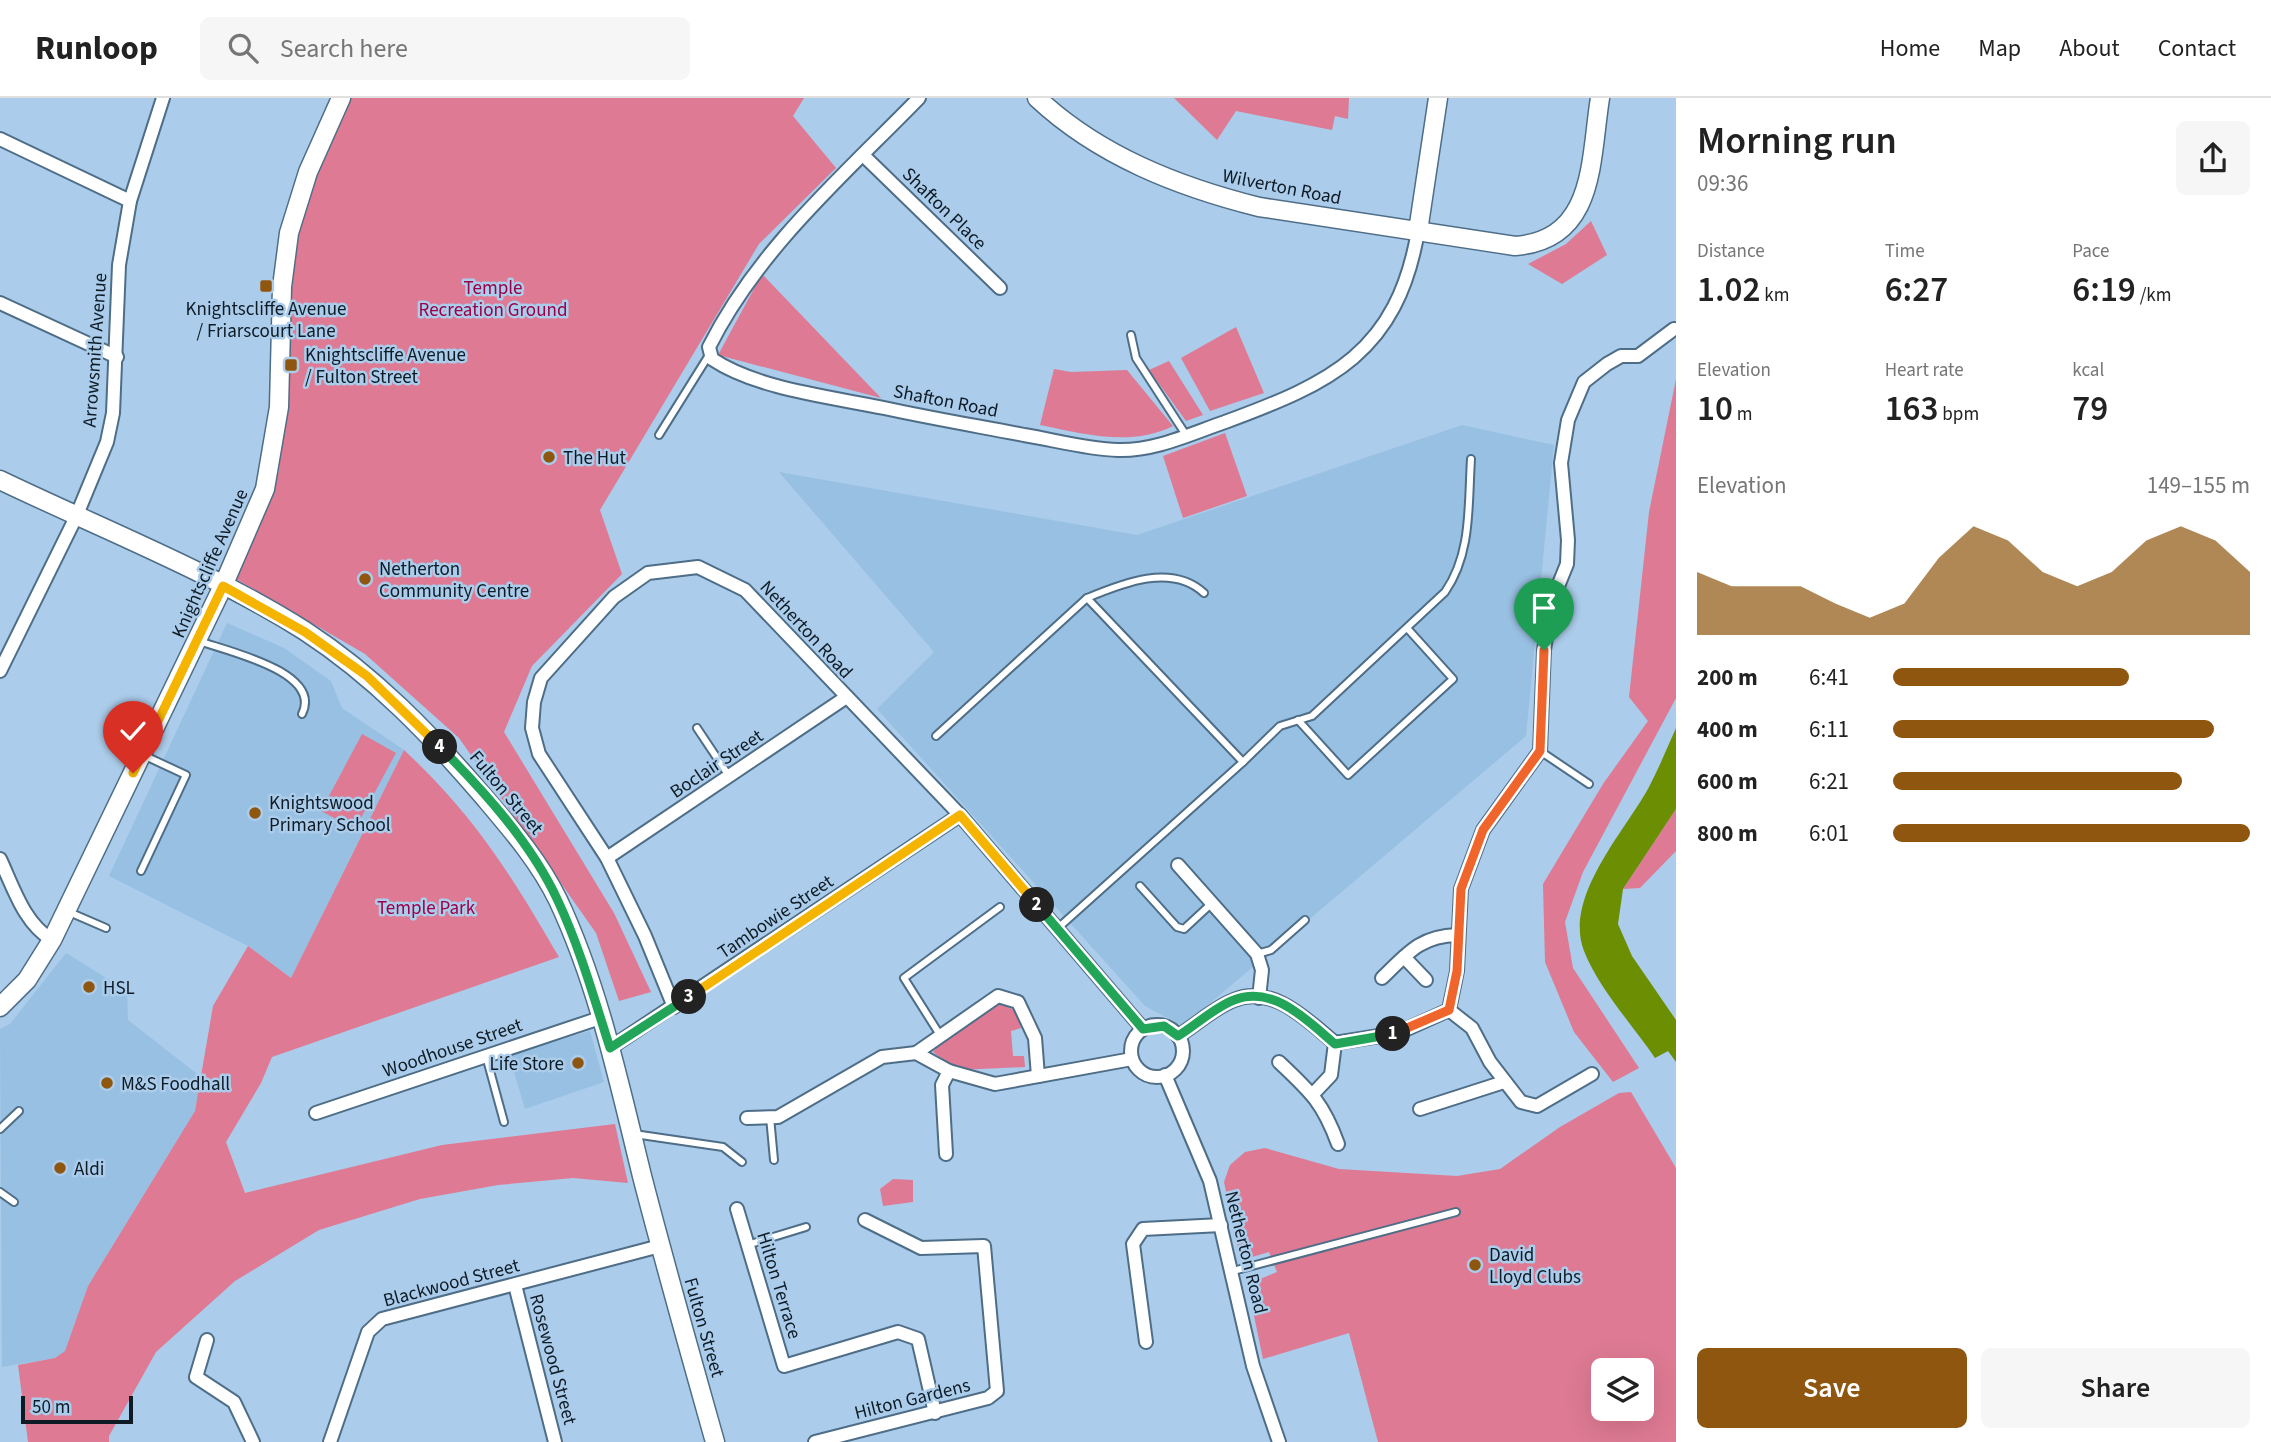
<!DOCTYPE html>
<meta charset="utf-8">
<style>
:root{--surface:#fff;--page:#f6f6f6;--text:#222;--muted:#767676;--line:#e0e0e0;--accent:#8f560f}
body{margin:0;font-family:"Source Sans 3",sans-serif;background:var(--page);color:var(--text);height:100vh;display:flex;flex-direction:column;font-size:26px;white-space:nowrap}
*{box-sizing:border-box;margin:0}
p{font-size:23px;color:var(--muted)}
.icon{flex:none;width:38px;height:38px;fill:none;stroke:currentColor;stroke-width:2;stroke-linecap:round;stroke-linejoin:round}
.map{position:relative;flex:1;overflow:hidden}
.drawer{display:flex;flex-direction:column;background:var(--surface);width:595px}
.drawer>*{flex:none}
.tools{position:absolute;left:1591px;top:1260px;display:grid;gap:14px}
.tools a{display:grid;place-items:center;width:63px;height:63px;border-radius:10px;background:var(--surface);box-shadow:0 7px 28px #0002;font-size:35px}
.scale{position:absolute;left:21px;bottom:18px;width:112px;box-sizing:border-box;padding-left:7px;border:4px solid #0e1b25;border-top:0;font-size:19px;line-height:24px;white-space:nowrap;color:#0e1b25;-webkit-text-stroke:5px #abccea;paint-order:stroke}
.pin{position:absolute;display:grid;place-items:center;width:60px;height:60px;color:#fff;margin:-72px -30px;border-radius:50% 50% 50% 0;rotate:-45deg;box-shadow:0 0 7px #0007}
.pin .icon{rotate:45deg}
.km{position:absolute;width:35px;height:35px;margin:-18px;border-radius:50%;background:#222;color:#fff;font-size:19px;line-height:35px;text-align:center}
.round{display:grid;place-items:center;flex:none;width:74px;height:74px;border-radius:10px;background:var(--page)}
.head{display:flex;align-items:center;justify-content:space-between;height:119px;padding:0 21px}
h1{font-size:38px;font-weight:600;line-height:52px}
.stats{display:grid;grid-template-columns:repeat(3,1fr);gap:10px;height:119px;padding:7px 21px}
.stats div{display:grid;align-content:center}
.stats b{font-size:35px;font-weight:600}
.stats small{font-size:19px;font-weight:400}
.stats p{font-size:19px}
.chart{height:196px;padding:14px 21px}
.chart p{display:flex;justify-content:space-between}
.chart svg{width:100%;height:126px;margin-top:7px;fill:var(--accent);opacity:.7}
.cta{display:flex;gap:14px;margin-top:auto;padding:14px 21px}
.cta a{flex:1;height:80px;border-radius:10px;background:var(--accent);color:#fff;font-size:28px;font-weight:600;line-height:80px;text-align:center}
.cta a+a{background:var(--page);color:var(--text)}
ul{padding:0 21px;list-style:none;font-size:23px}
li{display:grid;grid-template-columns:112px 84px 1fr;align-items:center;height:52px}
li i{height:18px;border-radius:9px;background:var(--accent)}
header{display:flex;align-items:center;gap:42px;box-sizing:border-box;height:98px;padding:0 35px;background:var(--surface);border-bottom:2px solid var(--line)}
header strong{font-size:33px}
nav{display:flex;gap:38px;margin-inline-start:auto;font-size:24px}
.search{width:490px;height:63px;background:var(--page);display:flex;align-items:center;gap:18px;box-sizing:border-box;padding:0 24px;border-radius:10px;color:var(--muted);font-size:26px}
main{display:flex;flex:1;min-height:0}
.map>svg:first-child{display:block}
.built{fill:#98c0e2}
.green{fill:#de7a93;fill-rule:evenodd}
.water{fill:#6c8e03}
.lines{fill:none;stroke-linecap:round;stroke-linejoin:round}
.lane-casing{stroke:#4e6d87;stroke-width:10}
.street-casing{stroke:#4e6d87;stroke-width:16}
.secondary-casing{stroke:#4e6d87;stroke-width:21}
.lane{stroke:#fff;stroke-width:6}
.street{stroke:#fff;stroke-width:12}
.secondary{stroke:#fff;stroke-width:18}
.split-1-casing{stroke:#fff;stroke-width:14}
.split-2-casing{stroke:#fff;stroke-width:14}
.split-3-casing{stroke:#fff;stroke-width:14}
.split-4-casing{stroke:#fff;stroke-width:14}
.split-5-casing{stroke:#fff;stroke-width:14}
.split-1{stroke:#f0652b;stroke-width:9}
.split-2{stroke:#22a559;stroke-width:9}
.split-3{stroke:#f5b400;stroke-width:9}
.split-4{stroke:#22a559;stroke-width:9}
.split-5{stroke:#f5b400;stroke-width:9}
.poi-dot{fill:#8f560f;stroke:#abccea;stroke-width:2.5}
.labels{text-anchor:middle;stroke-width:5;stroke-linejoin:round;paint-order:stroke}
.street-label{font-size:19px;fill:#0e1b25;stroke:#abccea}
.park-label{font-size:19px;fill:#9c0047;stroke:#abccea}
.poi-label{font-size:19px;fill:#0e1b25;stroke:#abccea;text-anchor:start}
</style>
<header>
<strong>Runloop</strong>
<div class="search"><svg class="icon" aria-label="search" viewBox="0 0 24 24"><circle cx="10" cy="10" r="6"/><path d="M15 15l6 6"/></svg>Search here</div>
<nav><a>Home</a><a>Map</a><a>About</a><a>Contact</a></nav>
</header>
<main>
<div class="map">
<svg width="1676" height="1344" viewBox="0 0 1676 1344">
<rect width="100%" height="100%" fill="#abccea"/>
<!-- built -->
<g class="built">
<polygon points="1462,327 1554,347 1526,638 1183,928 1145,908 877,611 934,554 779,374 1137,437"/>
<polygon points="227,525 284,550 331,583 342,610 404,652 291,880 248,848 109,778"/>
<polygon points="66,855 127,893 128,922 201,979 195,1013 88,1188 65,1253 55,1260 2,1269 0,931 10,926"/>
<polygon points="590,933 604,984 525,1011 509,957"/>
</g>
<!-- green -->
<g class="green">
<polygon points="346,0 804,0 793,18 836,70 759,146 600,412 622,476 532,568 504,634 614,815 651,894 619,903 596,835 459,640 365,556 236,481 279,373 296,133"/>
<polygon points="1174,0 1349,0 1348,21 1335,18 1332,32 1236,13 1217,42"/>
<polygon points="1591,123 1607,157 1562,186 1528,166 1566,146"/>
<polygon points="762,176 881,300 718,257"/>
<polygon points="1236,229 1264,295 1210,313 1181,260"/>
<polygon points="1169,263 1203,317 1186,323 1149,272"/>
<path d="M1054,271l17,3 56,-2 46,56c-42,21 -89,8 -133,-1z"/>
<polygon points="1676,281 1676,600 1583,774 1565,824 1573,870 1639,970 1613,984 1574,934 1545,864 1543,786 1603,686 1648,623 1629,599 1649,414"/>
<polygon points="1225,335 1247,398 1183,420 1163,358"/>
<polygon points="362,636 396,655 355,731 321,713"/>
<path d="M404,652c70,65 108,126 155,207l-287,100 -11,26 -35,59 19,51 197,-48 173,-21 13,59 -55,-5 -75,7 -78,14 -101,31 -84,51 -79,71 -47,84v6h-81l-10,-77 37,-7 10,-7 23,-65 107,-175 18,-105 35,-60 43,32z"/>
<polygon points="1676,711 1676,753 1640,790 1623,791"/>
<polygon points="999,905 1016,913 1021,930 1011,933 1013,958 1024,958 1025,969 958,972 933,954 943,942"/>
<path d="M1631,994l45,76v274h-298l-29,-109 -86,26 -14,-67 9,-12 19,-8 -8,-20 -17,5 -14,-9 -14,-66 6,-17 15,-13 20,-4 74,21 118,7 43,-7 60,-42 59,-34zM1603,1272h39v39h-39z"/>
<polygon points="893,1081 913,1082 913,1104 883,1108 880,1091"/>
</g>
<!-- water -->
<path class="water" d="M1676,630v81l-53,80 -5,35 14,32 44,64v42l-8,-11 -13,7c-23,-34 -56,-69 -71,-107 -21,-54 42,-121 65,-164 10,-19 18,-39 27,-59z"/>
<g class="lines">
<defs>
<g id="lane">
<polyline points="1131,237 1136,260 1186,337"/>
<polyline points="659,337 709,257"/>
<path d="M1087,500c36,-15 85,-35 117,-5"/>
<path d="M199,543c28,10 124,31 103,73"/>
<polyline points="1298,622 1348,677 1453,581 1407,530"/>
<polyline points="697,630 729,678"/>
<polyline points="936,638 1087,500 1243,664 1058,830"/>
<polyline points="1540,653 1589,686"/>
<path d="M1243,664l37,-36 32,-10 133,-124c27,-39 23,-87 26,-133"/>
<polyline points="141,773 186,677 143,657"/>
<polyline points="1140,788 1177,829 1184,831 1212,805"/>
<polyline points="69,814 106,830"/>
<polyline points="1257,856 1271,852 1305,822"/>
<polyline points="940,937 904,880 1000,809"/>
<polyline points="486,958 504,1024"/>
<polyline points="770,1019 774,1062"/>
<polyline points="0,1031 19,1013"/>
<polyline points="634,1036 723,1049 742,1064"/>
<polyline points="0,1094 14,1104"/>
<polyline points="747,1147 806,1129"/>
<polyline points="1233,1173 1456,1114"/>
</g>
<g id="street">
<path d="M919,0c-76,78 -161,151 -210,249l3,12c45,30 119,38 172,49 46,10 93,18 140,27 31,5 62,14 94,15 37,1 72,-16 107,-28 106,-39 172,-69 193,-191"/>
<polyline points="0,41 130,103"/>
<polyline points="863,57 1000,190"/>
<polyline points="0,205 117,259"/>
<polyline points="0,573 76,419 107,344 113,315 119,167 130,103 163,0"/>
<polyline points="607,760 845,600"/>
<path d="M0,761c14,30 24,64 52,81"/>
<polyline points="1178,767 1257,856 1262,872 1259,900"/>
<polyline points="1404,859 1426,882"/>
<path d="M1382,880c25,-24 38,-42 75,-43"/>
<polyline points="674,909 645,838 607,760 539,656 532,630 534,604 541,580 614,499 648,475 698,469 745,492 960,717 1143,931"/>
<polyline points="1449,912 1472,930 1490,964 1521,1004 1537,1008 1592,976"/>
<circle cx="1157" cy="953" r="26"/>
<path d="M1178,938c18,-11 37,-29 56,-36 39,-16 74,21 101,43l63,-10 51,-23 8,-39 4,-82 22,-59 57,-79 4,-101 8,-49 15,-37 1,-24 -7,-77 7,-43 16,-38 23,-18 14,-8h17l36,-27"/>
<polyline points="610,950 960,717"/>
<polyline points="916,955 998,898 1018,904 1035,940 1038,978"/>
<path d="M1279,964c32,30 44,41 59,82"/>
<polyline points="1165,977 1210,1083 1253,1268 1279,1344"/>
<polyline points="1313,996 1331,977 1335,945"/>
<polyline points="1420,1011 1504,984"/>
<polyline points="316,1015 600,920"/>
<polyline points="747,1020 778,1019 882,959 916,955 949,973 995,986 1132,961"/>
<polyline points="946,1056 942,987 949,973"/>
<polyline points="737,1111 784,1268 898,1234 918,1241 935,1315"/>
<polyline points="515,1187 555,1344"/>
<polyline points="207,1242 196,1279 234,1304 253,1344"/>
<polyline points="1146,1244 1133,1146 1143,1131 1221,1127"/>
<polyline points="330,1344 368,1234 382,1221 660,1148"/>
<polyline points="815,1344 988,1300 997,1293 984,1148 921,1150 865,1122"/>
</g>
<g id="secondary">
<path d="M1037,0c62,58 142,89 222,109l256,39c81,-6 75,-86 85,-148"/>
<polyline points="1418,133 1438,0"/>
<path d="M0,382c102,49 210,91 305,151 69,45 125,103 178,165 28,33 56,65 75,104 41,87 61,183 84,276 23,89 48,177 73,266"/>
<polyline points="0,909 27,882 52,842 223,488 265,391 279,309 282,189 289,135 308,74 341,0"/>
</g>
</defs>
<!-- lane casing -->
<use href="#lane" class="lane-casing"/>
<!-- street casing -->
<use href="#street" class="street-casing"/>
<!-- secondary casing -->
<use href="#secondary" class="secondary-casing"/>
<!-- lane -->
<use href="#lane" class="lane"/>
<!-- street -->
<use href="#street" class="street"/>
<!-- secondary -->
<use href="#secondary" class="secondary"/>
</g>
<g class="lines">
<defs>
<polyline id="split-1" points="1393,936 1449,912 1457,873 1461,791 1483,732 1540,653 1544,552"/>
<path id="split-2" d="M1037,807l106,124 21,-3 14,10c18,-11 37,-29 56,-36 39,-16 74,21 101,44l58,-10"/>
<polyline id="split-3" points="689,899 960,717 1037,807"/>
<path id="split-4" d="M440,649c44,44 92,97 118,154 22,47 36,97 52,147l79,-51"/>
<polyline id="split-5" points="133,675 223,488 305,534 367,578 440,649"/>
</defs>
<!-- split-1 casing -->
<use href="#split-1" class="split-1-casing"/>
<!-- split-2 casing -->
<use href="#split-2" class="split-2-casing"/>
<!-- split-3 casing -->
<use href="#split-3" class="split-3-casing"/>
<!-- split-4 casing -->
<use href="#split-4" class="split-4-casing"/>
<!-- split-5 casing -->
<use href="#split-5" class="split-5-casing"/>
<!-- split-1 -->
<use href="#split-1" class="split-1"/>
<!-- split-2 -->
<use href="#split-2" class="split-2"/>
<!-- split-3 -->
<use href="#split-3" class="split-3"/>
<!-- split-4 -->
<use href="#split-4" class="split-4"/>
<!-- split-5 -->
<use href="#split-5" class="split-5"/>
</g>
<!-- markers -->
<g class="poi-dot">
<rect x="259" y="181" width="14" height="14" rx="3.5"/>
<rect x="284" y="260" width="14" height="14" rx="3.5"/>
<circle cx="549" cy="359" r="7"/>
<circle cx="365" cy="481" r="7"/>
<circle cx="255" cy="715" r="7"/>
<circle cx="89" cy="889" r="7"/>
<circle cx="578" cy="965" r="7"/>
<circle cx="107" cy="985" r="7"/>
<circle cx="60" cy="1070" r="7"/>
<circle cx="1475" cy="1167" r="7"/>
</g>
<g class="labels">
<!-- street labels -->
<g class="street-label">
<text transform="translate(1282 88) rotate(11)" y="7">Wilverton Road</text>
<text transform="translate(945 110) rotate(44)" y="7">Shafton Place</text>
<text transform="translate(94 252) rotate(-86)" y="7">Arrowsmith Avenue</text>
<text transform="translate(946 302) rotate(11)" y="7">Shafton Road</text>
<text transform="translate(209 465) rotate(-66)" y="7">Knightscliffe Avenue</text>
<text transform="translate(807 531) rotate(47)" y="7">Netherton Road</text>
<text transform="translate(716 665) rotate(-34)" y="7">Boclair Street</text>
<text transform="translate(507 694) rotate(50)" y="7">Fulton Street</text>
<text transform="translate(775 818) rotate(-34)" y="7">Tambowie Street</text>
<text transform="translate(452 949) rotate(-19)" y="7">Woodhouse Street</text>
<text transform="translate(1247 1154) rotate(76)" y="7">Netherton Road</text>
<text transform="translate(451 1184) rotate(-15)" y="7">Blackwood Street</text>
<text transform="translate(780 1187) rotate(73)" y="7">Hilton Terrace</text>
<text transform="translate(705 1229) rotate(74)" y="7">Fulton Street</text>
<text transform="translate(554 1261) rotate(75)" y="7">Rosewood Street</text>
<text transform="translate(912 1300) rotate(-14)" y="7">Hilton Gardens</text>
</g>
<!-- park labels -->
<g class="park-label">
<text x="493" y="196">Temple<tspan x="493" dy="22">Recreation Ground</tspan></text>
<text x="426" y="816">Temple Park</text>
</g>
<!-- poi labels -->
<g class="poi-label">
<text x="266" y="217" text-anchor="middle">Knightscliffe Avenue<tspan x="266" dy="22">/ Friarscourt Lane</tspan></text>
<text x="305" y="263">Knightscliffe Avenue<tspan x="305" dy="22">/ Fulton Street</tspan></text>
<text x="563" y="366">The Hut</text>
<text x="379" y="477">Netherton<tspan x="379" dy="22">Community Centre</tspan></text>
<text x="269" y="711">Knightswood<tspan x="269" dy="22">Primary School</tspan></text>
<text x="103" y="896">HSL</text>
<text x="564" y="972" text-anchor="end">Life Store</text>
<text x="121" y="992">M&amp;S Foodhall</text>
<text x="74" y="1077">Aldi</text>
<text x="1489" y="1163">David<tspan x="1489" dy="22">Lloyd Clubs</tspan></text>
</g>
</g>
</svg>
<div class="tools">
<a><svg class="icon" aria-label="layers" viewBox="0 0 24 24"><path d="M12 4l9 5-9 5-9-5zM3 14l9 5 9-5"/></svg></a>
</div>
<div class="scale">50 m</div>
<div class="pin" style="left:1544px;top:552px;background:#1e9e55"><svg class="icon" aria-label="arrive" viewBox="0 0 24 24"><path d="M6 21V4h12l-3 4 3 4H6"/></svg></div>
<div class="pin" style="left:133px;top:675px;background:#d93025"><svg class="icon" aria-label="check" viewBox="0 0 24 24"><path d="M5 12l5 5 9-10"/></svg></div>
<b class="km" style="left:1393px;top:936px">1</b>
<b class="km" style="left:1037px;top:807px">2</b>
<b class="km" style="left:689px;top:899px">3</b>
<b class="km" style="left:440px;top:649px">4</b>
</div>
<section class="drawer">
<div class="head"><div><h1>Morning run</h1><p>09:36</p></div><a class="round"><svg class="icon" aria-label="share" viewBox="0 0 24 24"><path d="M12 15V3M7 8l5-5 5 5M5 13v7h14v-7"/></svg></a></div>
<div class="stats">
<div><p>Distance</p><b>1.02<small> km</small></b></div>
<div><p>Time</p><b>6:27</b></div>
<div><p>Pace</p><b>6:19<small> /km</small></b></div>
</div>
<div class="stats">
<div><p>Elevation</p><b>10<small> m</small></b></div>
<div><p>Heart rate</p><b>163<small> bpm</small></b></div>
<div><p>kcal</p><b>79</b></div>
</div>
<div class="chart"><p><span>Elevation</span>149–155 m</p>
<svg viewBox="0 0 160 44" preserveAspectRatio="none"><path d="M0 44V22L10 27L20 27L30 27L40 33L50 38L60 33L70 17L80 6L90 11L100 22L110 27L120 22L130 11L140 6L150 11L160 22V44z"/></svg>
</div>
<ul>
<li><b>200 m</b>6:41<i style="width:66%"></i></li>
<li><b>400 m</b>6:11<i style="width:90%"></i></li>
<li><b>600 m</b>6:21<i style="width:81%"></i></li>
<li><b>800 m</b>6:01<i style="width:100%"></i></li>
</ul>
<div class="cta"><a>Save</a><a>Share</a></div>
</section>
</main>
